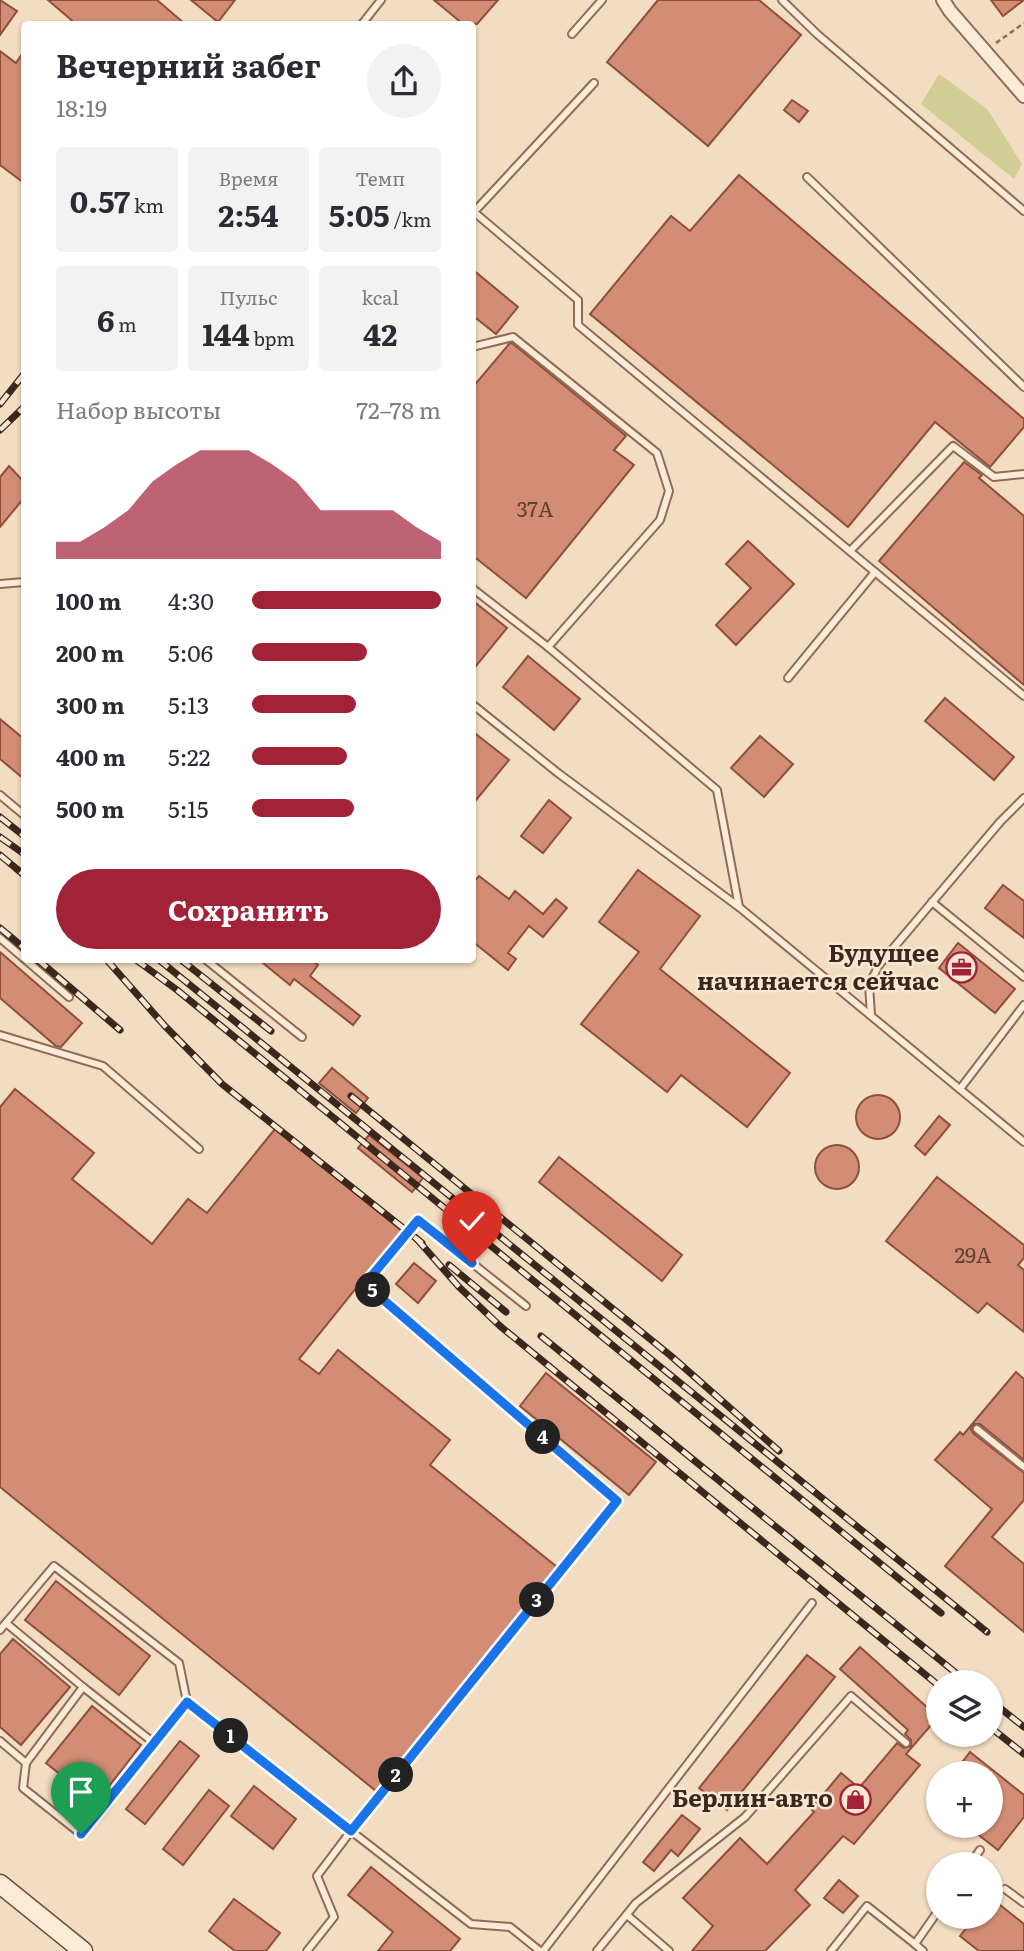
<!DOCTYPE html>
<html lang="ru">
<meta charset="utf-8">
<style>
:root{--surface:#fff;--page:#f2f2f3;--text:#2b2b33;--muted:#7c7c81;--accent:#a22238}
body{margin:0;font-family:Literata,serif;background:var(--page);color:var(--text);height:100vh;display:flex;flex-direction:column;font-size:26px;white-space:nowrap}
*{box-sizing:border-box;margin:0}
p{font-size:23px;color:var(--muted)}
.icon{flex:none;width:38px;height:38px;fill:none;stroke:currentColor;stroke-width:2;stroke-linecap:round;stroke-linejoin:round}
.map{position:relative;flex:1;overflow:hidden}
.details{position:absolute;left:21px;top:21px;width:455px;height:942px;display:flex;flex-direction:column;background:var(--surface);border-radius:7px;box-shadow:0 2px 5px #0004}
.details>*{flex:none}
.controls{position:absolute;left:926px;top:1670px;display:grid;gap:14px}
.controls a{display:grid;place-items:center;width:77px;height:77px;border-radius:50%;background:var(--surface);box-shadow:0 2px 5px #0004;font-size:35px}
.pin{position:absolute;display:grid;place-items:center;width:60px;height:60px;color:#fff;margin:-72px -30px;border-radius:50% 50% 50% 0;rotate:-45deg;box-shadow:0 0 7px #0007}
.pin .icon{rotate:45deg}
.km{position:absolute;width:35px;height:35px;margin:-18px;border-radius:50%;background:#222;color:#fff;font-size:19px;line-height:35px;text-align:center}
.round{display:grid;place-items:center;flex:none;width:74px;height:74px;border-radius:37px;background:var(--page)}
.overview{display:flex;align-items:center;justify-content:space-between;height:119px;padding:0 35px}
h1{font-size:32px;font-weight:700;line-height:52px}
.metrics{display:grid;grid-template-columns:repeat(3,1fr);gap:10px;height:119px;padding:7px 35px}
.metrics div{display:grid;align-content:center;border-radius:7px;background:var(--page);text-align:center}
.metrics b{font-size:30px;font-weight:700}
.metrics small{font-size:19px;font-weight:400}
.metrics p{font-size:19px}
.chart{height:196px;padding:14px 35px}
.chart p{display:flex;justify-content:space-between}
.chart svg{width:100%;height:126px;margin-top:7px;fill:var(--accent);opacity:.7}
.action{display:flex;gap:14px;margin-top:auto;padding:14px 35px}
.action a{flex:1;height:80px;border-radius:42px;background:var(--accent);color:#fff;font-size:28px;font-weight:700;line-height:80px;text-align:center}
ul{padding:0 35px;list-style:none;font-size:23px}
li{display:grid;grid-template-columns:112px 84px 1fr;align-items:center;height:52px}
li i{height:18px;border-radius:9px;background:var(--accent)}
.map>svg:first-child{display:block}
.green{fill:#d1ce95}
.building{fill:#d38d75;stroke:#8f4f3b;stroke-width:2}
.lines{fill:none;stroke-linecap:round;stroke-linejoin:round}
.service-casing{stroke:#8e6c58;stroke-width:10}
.minor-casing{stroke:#8e6c58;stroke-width:16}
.secondary-casing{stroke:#6f4d3b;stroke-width:21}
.path{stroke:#8e6c58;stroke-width:2.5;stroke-dasharray:5 3.5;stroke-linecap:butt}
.service{stroke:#fcebd7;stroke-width:6}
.minor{stroke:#fcebd7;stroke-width:12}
.secondary{stroke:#fcebd7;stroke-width:18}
.rail-casing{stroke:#3c271d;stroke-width:7}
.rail{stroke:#f8e7d3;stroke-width:4.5;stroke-dasharray:13;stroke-linecap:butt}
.route-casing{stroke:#fff;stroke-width:14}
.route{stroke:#1a73e8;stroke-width:9}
.labels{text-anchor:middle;stroke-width:5;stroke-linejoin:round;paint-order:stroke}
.number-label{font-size:21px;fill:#624033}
.poi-label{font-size:24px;font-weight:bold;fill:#3c271d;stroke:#f8e7d3;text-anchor:end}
</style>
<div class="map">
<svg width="1024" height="1951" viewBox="0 0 1024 1951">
<rect width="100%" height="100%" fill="#f2dcc2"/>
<!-- green -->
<polygon class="green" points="939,74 987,109 1022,164 1014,179 921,104"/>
<!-- building -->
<g class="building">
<polygon points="0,0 17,11 0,35"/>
<polygon points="48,0 157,0 185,24 76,24"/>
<polygon points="191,0 235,0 218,22"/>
<polygon points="434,0 498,0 477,24 463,24"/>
<polygon points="658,0 759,0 801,35 708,146 607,62"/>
<polygon points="991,0 1024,0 1003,16"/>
<polygon points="0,51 16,63 24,51 24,183 0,165"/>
<polygon points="792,100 808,111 799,122 784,110"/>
<polygon points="739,175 1024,419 1024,427 990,467 935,422 848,527 590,314 671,216 690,231"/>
<polygon points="472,269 518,307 496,334 472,315"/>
<polygon points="512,343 626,436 614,450 634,465 526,598 472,555 472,388 509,344"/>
<polygon points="964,462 982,475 979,478 1024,516 1024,685 879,561"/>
<polygon points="9,466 24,482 24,498 0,527 0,477"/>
<polygon points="748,541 794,584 736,645 716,625 751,588 726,564"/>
<polygon points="472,600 507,628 472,671"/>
<polygon points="528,656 580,699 554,730 503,687"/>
<polygon points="945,698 1014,757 994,780 925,721"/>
<polygon points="0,719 24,739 24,779 0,759"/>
<polygon points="472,731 509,760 472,805"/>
<polygon points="760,736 793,764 764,797 731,768"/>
<polygon points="549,800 571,818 543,853 521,836"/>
<polygon points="638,870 700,916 660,969 790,1073 747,1127 681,1075 667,1092 581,1024 639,952 599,922"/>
<polygon points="479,876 509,899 515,891 543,914 556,899 567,908 543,937 529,926 508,953 516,959 508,970 472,941 472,884"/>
<polygon points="1003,885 1024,901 1024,938 985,908"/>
<polygon points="958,943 1015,989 995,1013 939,968"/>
<polygon points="0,952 82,1023 61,1047 56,1046 0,998"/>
<polygon points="258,959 310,959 318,965 310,976 360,1016 353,1025 294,979 290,985"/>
<polygon points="332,1068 368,1098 356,1113 319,1083"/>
<polygon points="15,1089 94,1153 72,1179 152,1244 188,1199 207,1213 275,1129 402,1231 299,1359 319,1374 338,1350 450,1440 430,1465 557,1567 376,1791 0,1487 0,1107"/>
<circle cx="878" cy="1117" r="22"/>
<polygon points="939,1116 950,1125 925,1155 915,1146"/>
<polygon points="369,1135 423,1178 412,1192 358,1148"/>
<circle cx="837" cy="1167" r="22"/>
<polygon points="559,1157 682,1255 662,1281 539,1182"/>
<polygon points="937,1177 1024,1245 1024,1258 1018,1265 1024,1270 1024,1332 987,1303 978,1313 886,1241"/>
<polygon points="414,1263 436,1281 418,1303 396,1284"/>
<polygon points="1016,1372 1024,1379 1024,1460 980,1424 974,1424 971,1429 973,1433 1024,1473 1024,1500 992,1537 1024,1564 1024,1632 945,1566 992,1509 935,1460 960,1432 963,1435"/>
<polygon points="546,1373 656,1462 629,1495 520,1406"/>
<polygon points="56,1581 150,1656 119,1695 25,1620"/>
<polygon points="13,1639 70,1687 21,1745 0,1727 0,1654"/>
<polygon points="860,1647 938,1717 906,1754 920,1765 854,1844 843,1836 795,1890 810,1905 765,1951 692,1951 713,1926 683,1898 740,1838 767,1864 814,1812 811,1809 841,1773 859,1788 897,1743 904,1748 911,1746 911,1740 905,1734 908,1730 840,1669"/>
<polygon points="807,1655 835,1677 727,1810 699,1788"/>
<polygon points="92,1706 141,1745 96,1803 46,1763"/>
<polygon points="180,1741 199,1756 145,1824 126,1809"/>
<polygon points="970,1752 1024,1795 1024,1817 998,1850 966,1825 990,1825 990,1773 954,1773"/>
<polygon points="254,1786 296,1819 273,1849 231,1816"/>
<polygon points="209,1790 229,1806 183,1865 163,1849"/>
<polygon points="682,1815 700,1829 678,1856 671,1850 654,1871 643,1862"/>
<polygon points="371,1867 460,1939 450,1951 378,1951 393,1932 348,1895"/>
<polygon points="839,1880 858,1896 843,1913 824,1898"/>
<polygon points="990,1897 1024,1924 1024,1951 979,1951 960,1936 976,1916 990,1916"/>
<polygon points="234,1899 280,1933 266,1951 235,1951 209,1931"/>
</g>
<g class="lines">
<defs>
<g id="service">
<polyline points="782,0 817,34 1024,211"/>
<polyline points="362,24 381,0"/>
<polyline points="572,34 602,0"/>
<polyline points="594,83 474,212 578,300 578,325 1024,696"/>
<polyline points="807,177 1024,387"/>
<polyline points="472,347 513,337 657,453 669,491 660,520 548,647"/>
<polyline points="850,551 953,446 994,477 1024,474"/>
<polyline points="0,584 24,582"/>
<polyline points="472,588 548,647 717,790 739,907 1024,1142"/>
<polyline points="788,678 875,572"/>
<polyline points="472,704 558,773 739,907"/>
<polyline points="0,795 24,815"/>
<polyline points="932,902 1024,977"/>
<polyline points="0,938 69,997"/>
<polyline points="205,959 302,1037"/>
<polyline points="871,1015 869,985 879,965 1000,822 1024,798"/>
<polyline points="0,1035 103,1066 199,1149"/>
<polyline points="960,1089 1024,1005"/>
<polyline points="526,1306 418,1220 365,1284 617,1501 351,1831 471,1924 510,1927 540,1951"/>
<polyline points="977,1429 1024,1467"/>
<polyline points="6,1623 83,1687"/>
<polyline points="0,1630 54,1566 179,1663 187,1702 351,1831 317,1876 334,1917 307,1951"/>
<polyline points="0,1741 26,1763 83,1687 154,1743 187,1702"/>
<polyline points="26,1763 23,1788 81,1834 154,1743"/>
<polyline points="970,1864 980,1850"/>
<polyline points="1005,1889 1024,1903"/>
<polyline points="627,1915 669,1951"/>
<polyline points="543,1951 812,1603"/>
<polyline points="597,1951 636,1903 745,1817 851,1696 906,1743"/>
<polyline points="831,1951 867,1906 915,1944"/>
<polyline points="923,1951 915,1944 938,1911"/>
</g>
<polyline id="minor" points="943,0 950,11 1024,96"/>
<polyline id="secondary" points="0,1884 83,1951"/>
</defs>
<!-- service casing -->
<use href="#service" class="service-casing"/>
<!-- minor casing -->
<use href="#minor" class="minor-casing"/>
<!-- secondary casing -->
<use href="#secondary" class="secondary-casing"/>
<!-- path -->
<polyline class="path" points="996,43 1024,23"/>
<!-- service -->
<use href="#service" class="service"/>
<!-- minor -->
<use href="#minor" class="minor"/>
<!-- secondary -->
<use href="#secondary" class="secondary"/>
<defs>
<g id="rail">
<polyline points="0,404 24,374"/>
<polyline points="0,430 24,407"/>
<polyline points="0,817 24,836"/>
<polyline points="0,837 24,854"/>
<polyline points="0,855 24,875"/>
<polyline points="0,928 24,948"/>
<polyline points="37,959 120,1030"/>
<polyline points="106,959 164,1025 222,1084 422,1243"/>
<polyline points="135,959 177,990 941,1613"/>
<polyline points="158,959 987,1632"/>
<polyline points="180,959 271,1031"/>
<polyline points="351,1096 671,1356 779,1451"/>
<polyline points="416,1238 459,1287 500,1326 938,1685"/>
<polyline points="449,1265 506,1312"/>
<polyline points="541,1336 967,1682"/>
<polyline points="990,1700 1024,1727"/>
<polyline points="990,1727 1024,1754"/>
</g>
</defs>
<!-- rail casing -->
<use href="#rail" class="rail-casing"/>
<!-- rail -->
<use href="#rail" class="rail"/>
</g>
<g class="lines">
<defs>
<polyline id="route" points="81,1834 187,1702 351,1831 617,1501 365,1284 418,1220 472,1263"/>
</defs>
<!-- route casing -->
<use href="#route" class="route-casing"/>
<!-- route -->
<use href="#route" class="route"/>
</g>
<!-- icons -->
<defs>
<symbol id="office-ring" viewBox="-11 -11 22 22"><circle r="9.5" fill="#f8e7d3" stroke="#a22238" stroke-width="1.5"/><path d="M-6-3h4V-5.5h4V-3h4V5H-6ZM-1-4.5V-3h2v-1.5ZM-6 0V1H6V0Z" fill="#a22238"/></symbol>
<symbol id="shop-ring" viewBox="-11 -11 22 22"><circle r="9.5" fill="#f8e7d3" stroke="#a22238" stroke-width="1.5"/><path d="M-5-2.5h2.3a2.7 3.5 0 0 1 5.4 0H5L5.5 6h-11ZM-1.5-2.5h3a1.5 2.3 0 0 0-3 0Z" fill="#a22238"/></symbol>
</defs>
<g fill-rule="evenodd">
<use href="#office-ring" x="944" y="950" width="35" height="35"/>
<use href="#shop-ring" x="838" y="1782" width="35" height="35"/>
</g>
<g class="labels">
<!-- number labels -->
<g class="number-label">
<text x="535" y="517">37А</text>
<text x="973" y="1263">29А</text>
</g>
<!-- poi labels -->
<g class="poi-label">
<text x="939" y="962">Будущее<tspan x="939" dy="28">начинается сейчас</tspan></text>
<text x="833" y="1807">Берлин-авто</text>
</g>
</g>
</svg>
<div class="controls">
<a><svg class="icon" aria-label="layers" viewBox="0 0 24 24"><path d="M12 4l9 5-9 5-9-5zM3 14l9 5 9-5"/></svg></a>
<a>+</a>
<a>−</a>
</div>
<div class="pin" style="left:81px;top:1834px;background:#1e9e55"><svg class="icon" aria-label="arrive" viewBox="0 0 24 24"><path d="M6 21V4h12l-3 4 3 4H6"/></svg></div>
<div class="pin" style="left:472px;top:1263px;background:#d93025"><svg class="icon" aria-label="check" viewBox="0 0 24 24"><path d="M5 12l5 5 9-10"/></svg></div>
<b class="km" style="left:231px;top:1736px">1</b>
<b class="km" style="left:396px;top:1775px">2</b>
<b class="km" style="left:537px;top:1600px">3</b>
<b class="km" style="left:543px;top:1437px">4</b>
<b class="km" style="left:373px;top:1290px">5</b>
<section class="details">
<div class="overview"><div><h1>Вечерний забег</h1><p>18:19</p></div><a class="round"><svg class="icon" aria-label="share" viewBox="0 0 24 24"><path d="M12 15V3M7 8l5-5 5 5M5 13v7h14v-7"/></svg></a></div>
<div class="metrics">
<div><b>0.57<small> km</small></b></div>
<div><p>Время</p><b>2:54</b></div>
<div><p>Темп</p><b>5:05<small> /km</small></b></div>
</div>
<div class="metrics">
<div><b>6<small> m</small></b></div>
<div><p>Пульс</p><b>144<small> bpm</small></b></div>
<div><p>kcal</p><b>42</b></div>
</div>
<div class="chart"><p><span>Набор высоты</span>72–78 m</p>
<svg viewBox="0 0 160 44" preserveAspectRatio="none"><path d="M0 44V38L10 38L20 33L30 27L40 17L50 11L60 6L70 6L80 6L90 11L100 17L110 27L120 27L130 27L140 27L150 33L160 38V44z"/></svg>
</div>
<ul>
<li><b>100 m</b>4:30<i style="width:100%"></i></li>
<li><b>200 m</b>5:06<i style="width:61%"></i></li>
<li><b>300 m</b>5:13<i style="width:55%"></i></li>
<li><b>400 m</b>5:22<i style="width:50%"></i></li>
<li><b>500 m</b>5:15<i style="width:54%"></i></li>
</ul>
<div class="action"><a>Сохранить</a></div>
</section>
</div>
